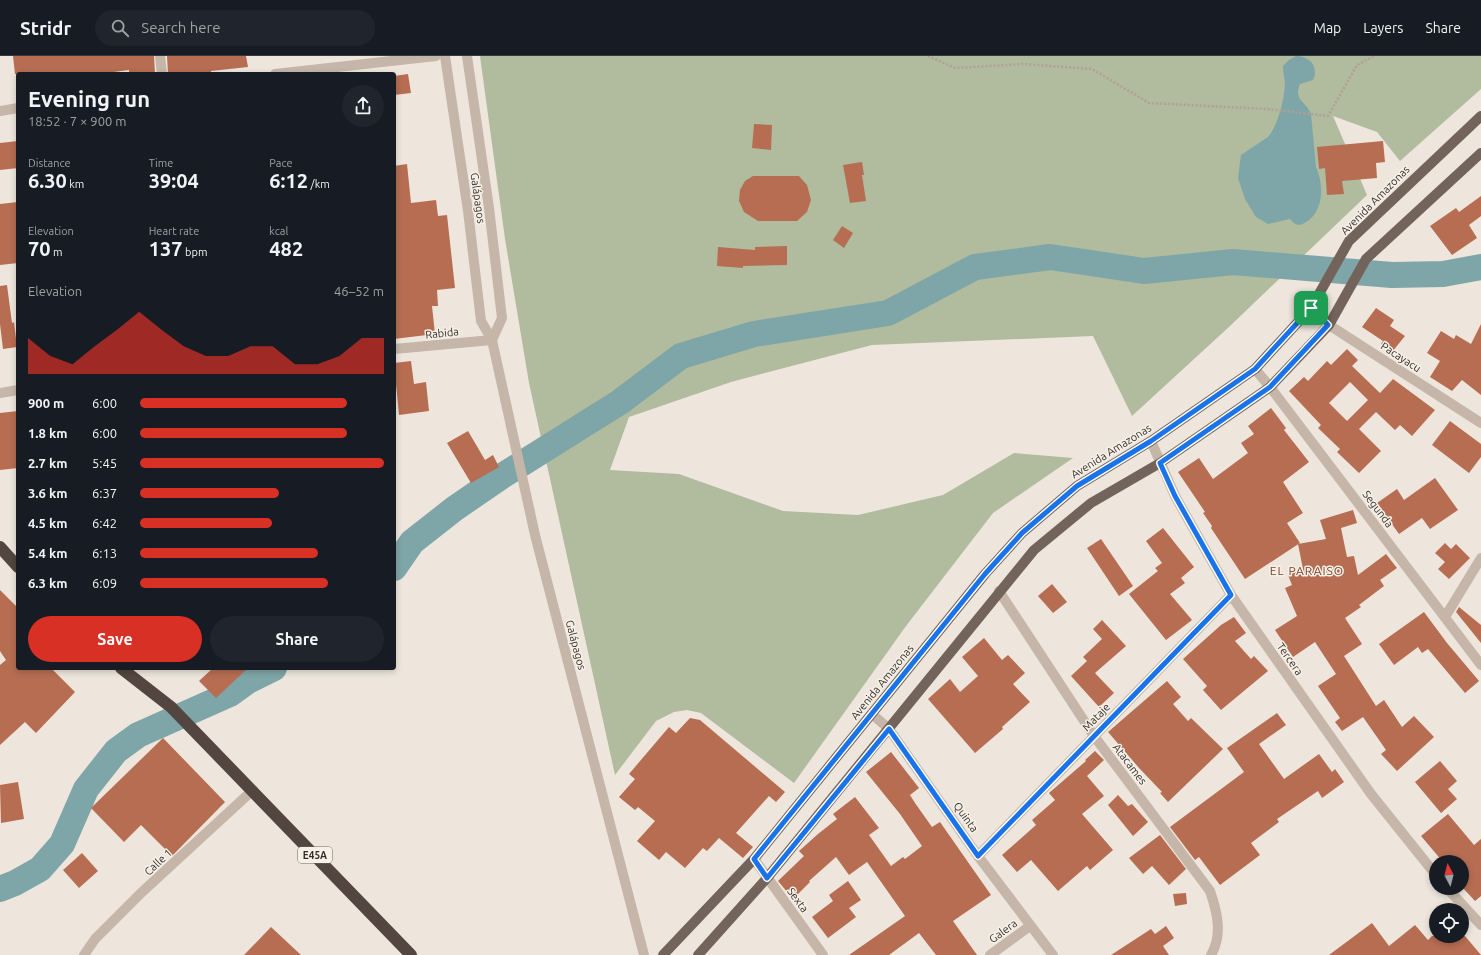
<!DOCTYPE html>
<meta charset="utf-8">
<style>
:root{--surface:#171b24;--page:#20242c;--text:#f1f3f6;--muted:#9ea1a6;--line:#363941;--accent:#d93025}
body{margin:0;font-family:Ubuntu,sans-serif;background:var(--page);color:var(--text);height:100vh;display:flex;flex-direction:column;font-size:15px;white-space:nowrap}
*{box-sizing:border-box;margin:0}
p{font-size:13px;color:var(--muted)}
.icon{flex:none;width:22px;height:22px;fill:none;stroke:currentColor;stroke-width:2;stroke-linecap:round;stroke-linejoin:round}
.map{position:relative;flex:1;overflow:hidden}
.drawer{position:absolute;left:16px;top:16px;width:380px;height:598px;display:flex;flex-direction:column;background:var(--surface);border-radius:4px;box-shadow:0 2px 6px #0003}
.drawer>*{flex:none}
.needle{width:26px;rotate:353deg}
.tools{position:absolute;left:1429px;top:799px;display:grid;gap:8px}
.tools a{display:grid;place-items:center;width:40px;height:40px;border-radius:50%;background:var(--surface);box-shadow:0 2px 6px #0003;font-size:20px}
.pin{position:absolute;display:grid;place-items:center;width:34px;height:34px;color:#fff;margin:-17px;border-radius:8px;box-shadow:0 2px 6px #0006}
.round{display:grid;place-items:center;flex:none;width:42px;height:42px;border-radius:21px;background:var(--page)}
.headline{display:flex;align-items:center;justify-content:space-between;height:68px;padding:0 12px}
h1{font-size:22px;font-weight:700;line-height:30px}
.figures{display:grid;grid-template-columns:repeat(3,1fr);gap:6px;height:68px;padding:4px 12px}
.figures div{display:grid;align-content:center}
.figures b{font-size:20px;font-weight:700}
.figures small{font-size:11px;font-weight:400}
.figures p{font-size:11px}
.chart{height:112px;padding:8px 12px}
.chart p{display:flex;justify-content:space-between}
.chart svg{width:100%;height:72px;margin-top:4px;fill:var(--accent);opacity:.7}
.button{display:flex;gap:8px;margin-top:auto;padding:8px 12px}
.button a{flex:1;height:46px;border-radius:24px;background:var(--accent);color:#fff;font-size:16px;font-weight:700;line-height:46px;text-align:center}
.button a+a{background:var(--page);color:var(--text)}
ul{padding:0 12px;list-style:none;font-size:13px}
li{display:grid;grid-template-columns:64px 48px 1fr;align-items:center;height:30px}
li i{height:10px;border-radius:5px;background:var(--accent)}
header{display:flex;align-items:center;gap:24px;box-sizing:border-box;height:56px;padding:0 20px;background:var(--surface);border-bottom:1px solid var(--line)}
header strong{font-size:19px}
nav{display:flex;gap:22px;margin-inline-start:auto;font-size:14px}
.search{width:280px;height:36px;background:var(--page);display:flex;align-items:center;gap:10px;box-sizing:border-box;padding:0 14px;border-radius:22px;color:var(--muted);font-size:15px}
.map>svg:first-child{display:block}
.green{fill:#b1bb9e}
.water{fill:#7ea5a7}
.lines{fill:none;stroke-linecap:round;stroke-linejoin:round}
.river{stroke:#7ea5a7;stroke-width:26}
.building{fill:#b66d52;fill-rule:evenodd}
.path{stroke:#b0a194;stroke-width:2.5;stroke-dasharray:2 2;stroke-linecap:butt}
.minor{stroke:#c5b6a9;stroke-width:10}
.major{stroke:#73645b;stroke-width:10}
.highway{stroke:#534640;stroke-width:12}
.route-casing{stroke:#fff;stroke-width:8}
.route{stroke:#1a73e8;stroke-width:5}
.labels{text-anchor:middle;stroke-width:3;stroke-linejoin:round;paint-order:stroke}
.shield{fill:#f7f0e7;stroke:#6e6761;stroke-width:1}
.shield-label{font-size:10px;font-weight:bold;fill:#332c28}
.street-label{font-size:11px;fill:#332c28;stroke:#f7f0e7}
.neighbourhood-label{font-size:12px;letter-spacing:1px;fill:#77402c;stroke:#f7f0e7}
</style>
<header>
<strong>Stridr</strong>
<div class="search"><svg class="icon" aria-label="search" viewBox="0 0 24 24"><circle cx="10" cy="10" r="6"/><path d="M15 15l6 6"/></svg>Search here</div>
<nav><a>Map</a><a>Layers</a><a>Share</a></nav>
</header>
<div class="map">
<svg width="1481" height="899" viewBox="0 0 1481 899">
<rect width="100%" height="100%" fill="#eee6dc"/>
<!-- green -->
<polygon class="green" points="480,0 1481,0 1481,33 1400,105 1377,76 1333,60 1367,139 1230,270 1132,360 1093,280 872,289 731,326 629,361 610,414 679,418 783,455 858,459 943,439 1014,397 1073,402 993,457 906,570 794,727 701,657 687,654 674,656 656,665 615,719 529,327 505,183"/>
<!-- water -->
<path class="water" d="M1296,0c14,0 23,11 17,24l-13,4c-7,16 6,17 11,30l5,53c8,17 8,45 -10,55 -8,5 -11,3 -16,-3l-22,5 -12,-7 -11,-18 -7,-21 3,-23 27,-18c10,-11 17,-40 17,-55 -1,-5 -2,-11 -2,-16l6,-6z"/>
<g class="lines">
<!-- river -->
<g class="river">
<polyline points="394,512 412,486 454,453 502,420 620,346 681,300 754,278 888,257 975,211 1050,201 1144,215 1233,206 1392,219 1443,218 1481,211"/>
<polyline points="0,833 15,827 40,813 62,788 86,733 116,695 138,679 230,638 248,625 274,612"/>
</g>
</g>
<!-- building -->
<g class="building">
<polygon points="13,0 154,0 155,18 129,18 129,14 98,18 15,18"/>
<polygon points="167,0 246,0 248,11 211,15 211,18 168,18"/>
<polygon points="408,18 411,37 394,39 394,20"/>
<polygon points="754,68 772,69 771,94 752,92"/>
<polygon points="18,85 18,112 0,114 0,87"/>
<polygon points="1383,85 1385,106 1376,107 1377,122 1342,125 1344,138 1327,139 1325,112 1319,113 1317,91"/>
<polygon points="862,106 864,119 862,119 866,145 850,147 843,109"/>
<polygon points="407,108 411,147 436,144 438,160 447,159 455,232 437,234 438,250 432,250 435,278 394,283 394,110"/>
<polygon points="753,120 799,120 807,129 811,144 807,156 797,165 758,165 744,156 739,145 740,134 745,125"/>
<polygon points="1481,140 1481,160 1469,169 1477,182 1452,199 1430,170 1456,152 1459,156"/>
<polygon points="18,146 18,207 0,209 0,148"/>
<polygon points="842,170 853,177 844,192 833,184"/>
<polygon points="787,190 787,209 743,210 743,212 717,210 718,191 755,194 755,191"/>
<polygon points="7,229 12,267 14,266 17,291 3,293 0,268 0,230"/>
<polygon points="1376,252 1394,264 1390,270 1405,280 1392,296 1381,288 1383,285 1362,271"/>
<polygon points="1481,268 1481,339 1462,324 1452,335 1430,321 1440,305 1427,297 1441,275 1454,283 1456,279 1471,288"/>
<path d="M1347,293l11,11 -6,6 28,27 13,-14 42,31 -23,26 -12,-11 -5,5 -19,-18 -17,17 22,22 -22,22 -22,-21 3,-3 -22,-21 3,-3 -32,-34 15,-14 4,4 19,-20 4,4zM1350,326l18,18 -21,21 -18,-18z"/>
<polygon points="411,305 414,328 426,326 429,355 399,359 394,307"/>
<polygon points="1271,352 1286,372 1284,374 1309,406 1283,426 1303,457 1287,467 1300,487 1245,523 1211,472 1212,470 1203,457 1205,456 1178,416 1199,402 1213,423 1248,397 1241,387 1254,378 1248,370"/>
<polygon points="18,355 18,412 0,414 0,357"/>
<polygon points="1450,365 1481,388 1481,401 1469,417 1432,389"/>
<polygon points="468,375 485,404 493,399 499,411 471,427 447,387"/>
<polygon points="1435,422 1458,454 1430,473 1422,462 1399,478 1377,447 1397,433 1404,444"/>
<polygon points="1353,454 1357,467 1341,472 1347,501 1354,500 1358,519 1386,498 1397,512 1380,524 1384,530 1359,549 1361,551 1345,562 1362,588 1344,600 1376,650 1384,644 1402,671 1414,660 1434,681 1397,715 1381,698 1386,694 1363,661 1342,675 1335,666 1340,662 1318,630 1336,618 1315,586 1293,601 1275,574 1297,560 1285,532 1292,529 1288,519 1303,513 1298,488 1326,483 1320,464"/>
<polygon points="1163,472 1194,511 1181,522 1185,527 1170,538 1192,564 1166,584 1129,538 1158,515 1155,512 1162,507 1146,485"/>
<polygon points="1101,483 1133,530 1119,540 1087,492"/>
<polygon points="1445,487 1451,493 1456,488 1470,502 1449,523 1438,513 1445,506 1435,497"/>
<polygon points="1052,528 1067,546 1053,557 1038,540"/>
<polygon points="0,534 18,552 18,612 51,612 75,636 36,677 25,666 0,689 0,609 6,604 0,595"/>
<polygon points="1459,551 1481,569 1481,587 1456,556"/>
<polygon points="1424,556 1447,587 1479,625 1465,637 1428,593 1422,597 1418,591 1394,609 1379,588"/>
<polygon points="1234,561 1246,577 1235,585 1251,603 1254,600 1268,615 1221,654 1203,634 1207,630 1183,603 1221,569"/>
<polygon points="1102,564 1126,590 1095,617 1114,637 1099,651 1071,620 1087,605 1083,601 1102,583 1093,573"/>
<polygon points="984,582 1002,604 1008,599 1025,617 1013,628 1030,646 1002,671 1003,673 975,697 928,643 950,623 960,636 978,620 962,601"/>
<polygon points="213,612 248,612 216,642 199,625"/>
<polygon points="1167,625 1181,641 1173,648 1188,665 1191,662 1223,693 1168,746 1160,737 1162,736 1140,713 1108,676"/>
<polygon points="1277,657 1286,669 1259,688 1284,723 1319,698 1332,716 1335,713 1344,726 1322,742 1318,735 1277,763 1279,766 1251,787 1260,799 1220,829 1199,801 1195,804 1170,771 1244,716 1227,692"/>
<polygon points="690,662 700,664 785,736 776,746 769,740 736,777 753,791 743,802 719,782 707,795 703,792 685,812 666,796 659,804 637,785 655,765 638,751 635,754 619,741 635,723 629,718 669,671 676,677"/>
<polygon points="163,682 225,746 172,800 141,769 124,786 91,752"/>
<polygon points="1095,695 1104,704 1087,720 1104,740 1082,758 1113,794 1090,814 1087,810 1058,835 1031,804 1017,816 1002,799 1036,769 1032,764 1055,744 1049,737 1086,705 1085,704"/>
<polygon points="891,696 919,732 910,739 915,747 932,771 940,766 991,839 953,865 977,899 936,899 919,877 889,899 849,899 905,860 867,806 849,819 836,801 809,825 810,826 793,843 778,825 804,800 799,795 818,778 837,763 833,758 855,741 879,772 869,779 891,810 903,801 905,803 922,790 900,758 866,716"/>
<polygon points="1440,705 1457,725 1448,733 1457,743 1441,757 1415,726"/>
<polygon points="18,726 24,763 1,767 0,729"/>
<polygon points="1118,739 1128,750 1132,748 1148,766 1133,780 1108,749"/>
<polygon points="1448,758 1474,789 1481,783 1481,840 1475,845 1462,831 1462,806 1443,806 1421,780"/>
<polygon points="1160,779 1186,813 1169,829 1152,810 1143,818 1129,802"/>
<polygon points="82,797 98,815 79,832 63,814"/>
<polygon points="848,825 861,844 849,852 856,861 828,882 812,861 833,845 829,839"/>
<polygon points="1186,837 1187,848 1175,850 1173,838"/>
<polygon points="1372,867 1389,890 1415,869 1428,884 1432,880 1465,880 1481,899 1329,899"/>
<polygon points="1166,870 1174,882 1163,890 1169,899 1111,899 1151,873 1155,878"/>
<polygon points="271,871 301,899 244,899"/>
</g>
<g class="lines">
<!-- path -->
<polyline class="path" points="928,0 955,12 1023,8 1092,13 1149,47 1267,53 1328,60 1357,9 1374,0"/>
<!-- minor -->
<g class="minor">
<polyline points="160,0 162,18"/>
<polyline points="445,0 468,155 481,265 492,284 535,479 644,899"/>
<polyline points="467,0 489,152 502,262 492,284"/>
<polyline points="275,18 436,0"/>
<polyline points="0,55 18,52"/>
<polyline points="1311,252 1329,269 1481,367"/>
<polyline points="394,293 492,284"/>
<polyline points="1255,313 1270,331 1481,609"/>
<polyline points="0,337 18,334"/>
<polyline points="1151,385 1175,440 1231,539 1371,738 1436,819"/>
<path d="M999,535l95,145 116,155c7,20 13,44 1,64"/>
<polyline points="1445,561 1481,502"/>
<polyline points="872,658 889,673 978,800 1053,899"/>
<polyline points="978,800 1231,539"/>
<polyline points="754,803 823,899"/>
<polyline points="1447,832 1481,869"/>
<polyline points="84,899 95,883 141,837 253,734"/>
<polyline points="990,899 1030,870"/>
</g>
<!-- major -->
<g class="major">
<polyline points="663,899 754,803 985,518 1022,477 1077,430 1151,385 1255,313 1311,252 1349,185 1481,60"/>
<polyline points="698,899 767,822 1034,494 1091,447 1160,407 1270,331 1329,269 1366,203 1481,97"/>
</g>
<!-- highway -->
<g class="highway">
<polyline points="0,491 18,511"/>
<polyline points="121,612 171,651 411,899"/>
</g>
</g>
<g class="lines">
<defs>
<polygon id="route" points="1311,252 1328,269 1270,331 1160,407 1175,440 1231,539 978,800 889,673 767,822 754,803 985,518 1022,477 1077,430 1151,385 1255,313"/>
</defs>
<!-- route casing -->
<use href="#route" class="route-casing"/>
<!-- route -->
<use href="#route" class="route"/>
</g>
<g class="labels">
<!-- shield labels -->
<rect class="shield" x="298" y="791" width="34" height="16" rx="3"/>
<g class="shield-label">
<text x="315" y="803">E45A</text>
</g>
<!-- street labels -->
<g class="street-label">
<text transform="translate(478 142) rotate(82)" y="4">Galápagos</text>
<text transform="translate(1375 144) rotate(-45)" y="4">Avenida Amazonas</text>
<text transform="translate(442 277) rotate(-6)" y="4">Rabida</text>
<text transform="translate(1401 301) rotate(33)" y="4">Pacayacu</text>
<text transform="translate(1111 395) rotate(-32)" y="4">Avenida Amazonas</text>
<text transform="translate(1378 453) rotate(53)" y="4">Segunda</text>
<text transform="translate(576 589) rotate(75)" y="4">Galápagos</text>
<text transform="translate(1290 603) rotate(55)" y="4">Tercera</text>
<text transform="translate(882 626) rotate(-51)" y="4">Avenida Amazonas</text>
<text transform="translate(1096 661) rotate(-46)" y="4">Mataje</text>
<text transform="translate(1130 708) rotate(53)" y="4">Atacames</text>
<text transform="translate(966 761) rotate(55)" y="4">Quinta</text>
<text transform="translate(158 806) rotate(-43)" y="4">Calle 1</text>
<text transform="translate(798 844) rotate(54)" y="4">Sexta</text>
<text transform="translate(1003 875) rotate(-36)" y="4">Galera</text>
</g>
<!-- neighbourhood labels -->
<g class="neighbourhood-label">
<text x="1307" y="519">EL PARAISO</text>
</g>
</g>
</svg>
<div class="tools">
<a><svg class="needle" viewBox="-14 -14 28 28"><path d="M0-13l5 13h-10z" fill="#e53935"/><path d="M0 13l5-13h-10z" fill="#9ea1a6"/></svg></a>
<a><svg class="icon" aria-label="locate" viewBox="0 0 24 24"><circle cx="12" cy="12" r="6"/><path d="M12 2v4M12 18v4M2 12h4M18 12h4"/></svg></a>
</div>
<div class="pin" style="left:1311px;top:252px;background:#1e9e55"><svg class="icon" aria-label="arrive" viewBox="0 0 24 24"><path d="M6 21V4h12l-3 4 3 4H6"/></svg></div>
<section class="drawer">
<div class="headline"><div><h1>Evening run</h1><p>18:52 · 7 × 900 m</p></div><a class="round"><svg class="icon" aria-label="share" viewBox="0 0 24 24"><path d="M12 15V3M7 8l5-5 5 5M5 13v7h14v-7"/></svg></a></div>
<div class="figures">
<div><p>Distance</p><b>6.30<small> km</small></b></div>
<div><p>Time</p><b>39:04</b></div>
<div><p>Pace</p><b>6:12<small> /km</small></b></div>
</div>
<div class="figures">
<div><p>Elevation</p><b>70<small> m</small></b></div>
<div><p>Heart rate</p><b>137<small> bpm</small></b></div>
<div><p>kcal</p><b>482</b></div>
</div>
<div class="chart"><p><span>Elevation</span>46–52 m</p>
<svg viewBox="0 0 160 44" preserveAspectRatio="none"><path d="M0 44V22L10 33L20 38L30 27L40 17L50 6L60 17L70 27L80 33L90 33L100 27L110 27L120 38L130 38L140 33L150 22L160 22V44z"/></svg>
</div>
<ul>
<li><b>900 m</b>6:00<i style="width:85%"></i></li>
<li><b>1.8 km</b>6:00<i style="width:85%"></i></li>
<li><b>2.7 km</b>5:45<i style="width:100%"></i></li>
<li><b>3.6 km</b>6:37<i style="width:57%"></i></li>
<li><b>4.5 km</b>6:42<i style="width:54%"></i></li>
<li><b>5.4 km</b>6:13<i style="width:73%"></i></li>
<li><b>6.3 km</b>6:09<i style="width:77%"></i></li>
</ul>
<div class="button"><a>Save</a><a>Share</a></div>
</section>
</div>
